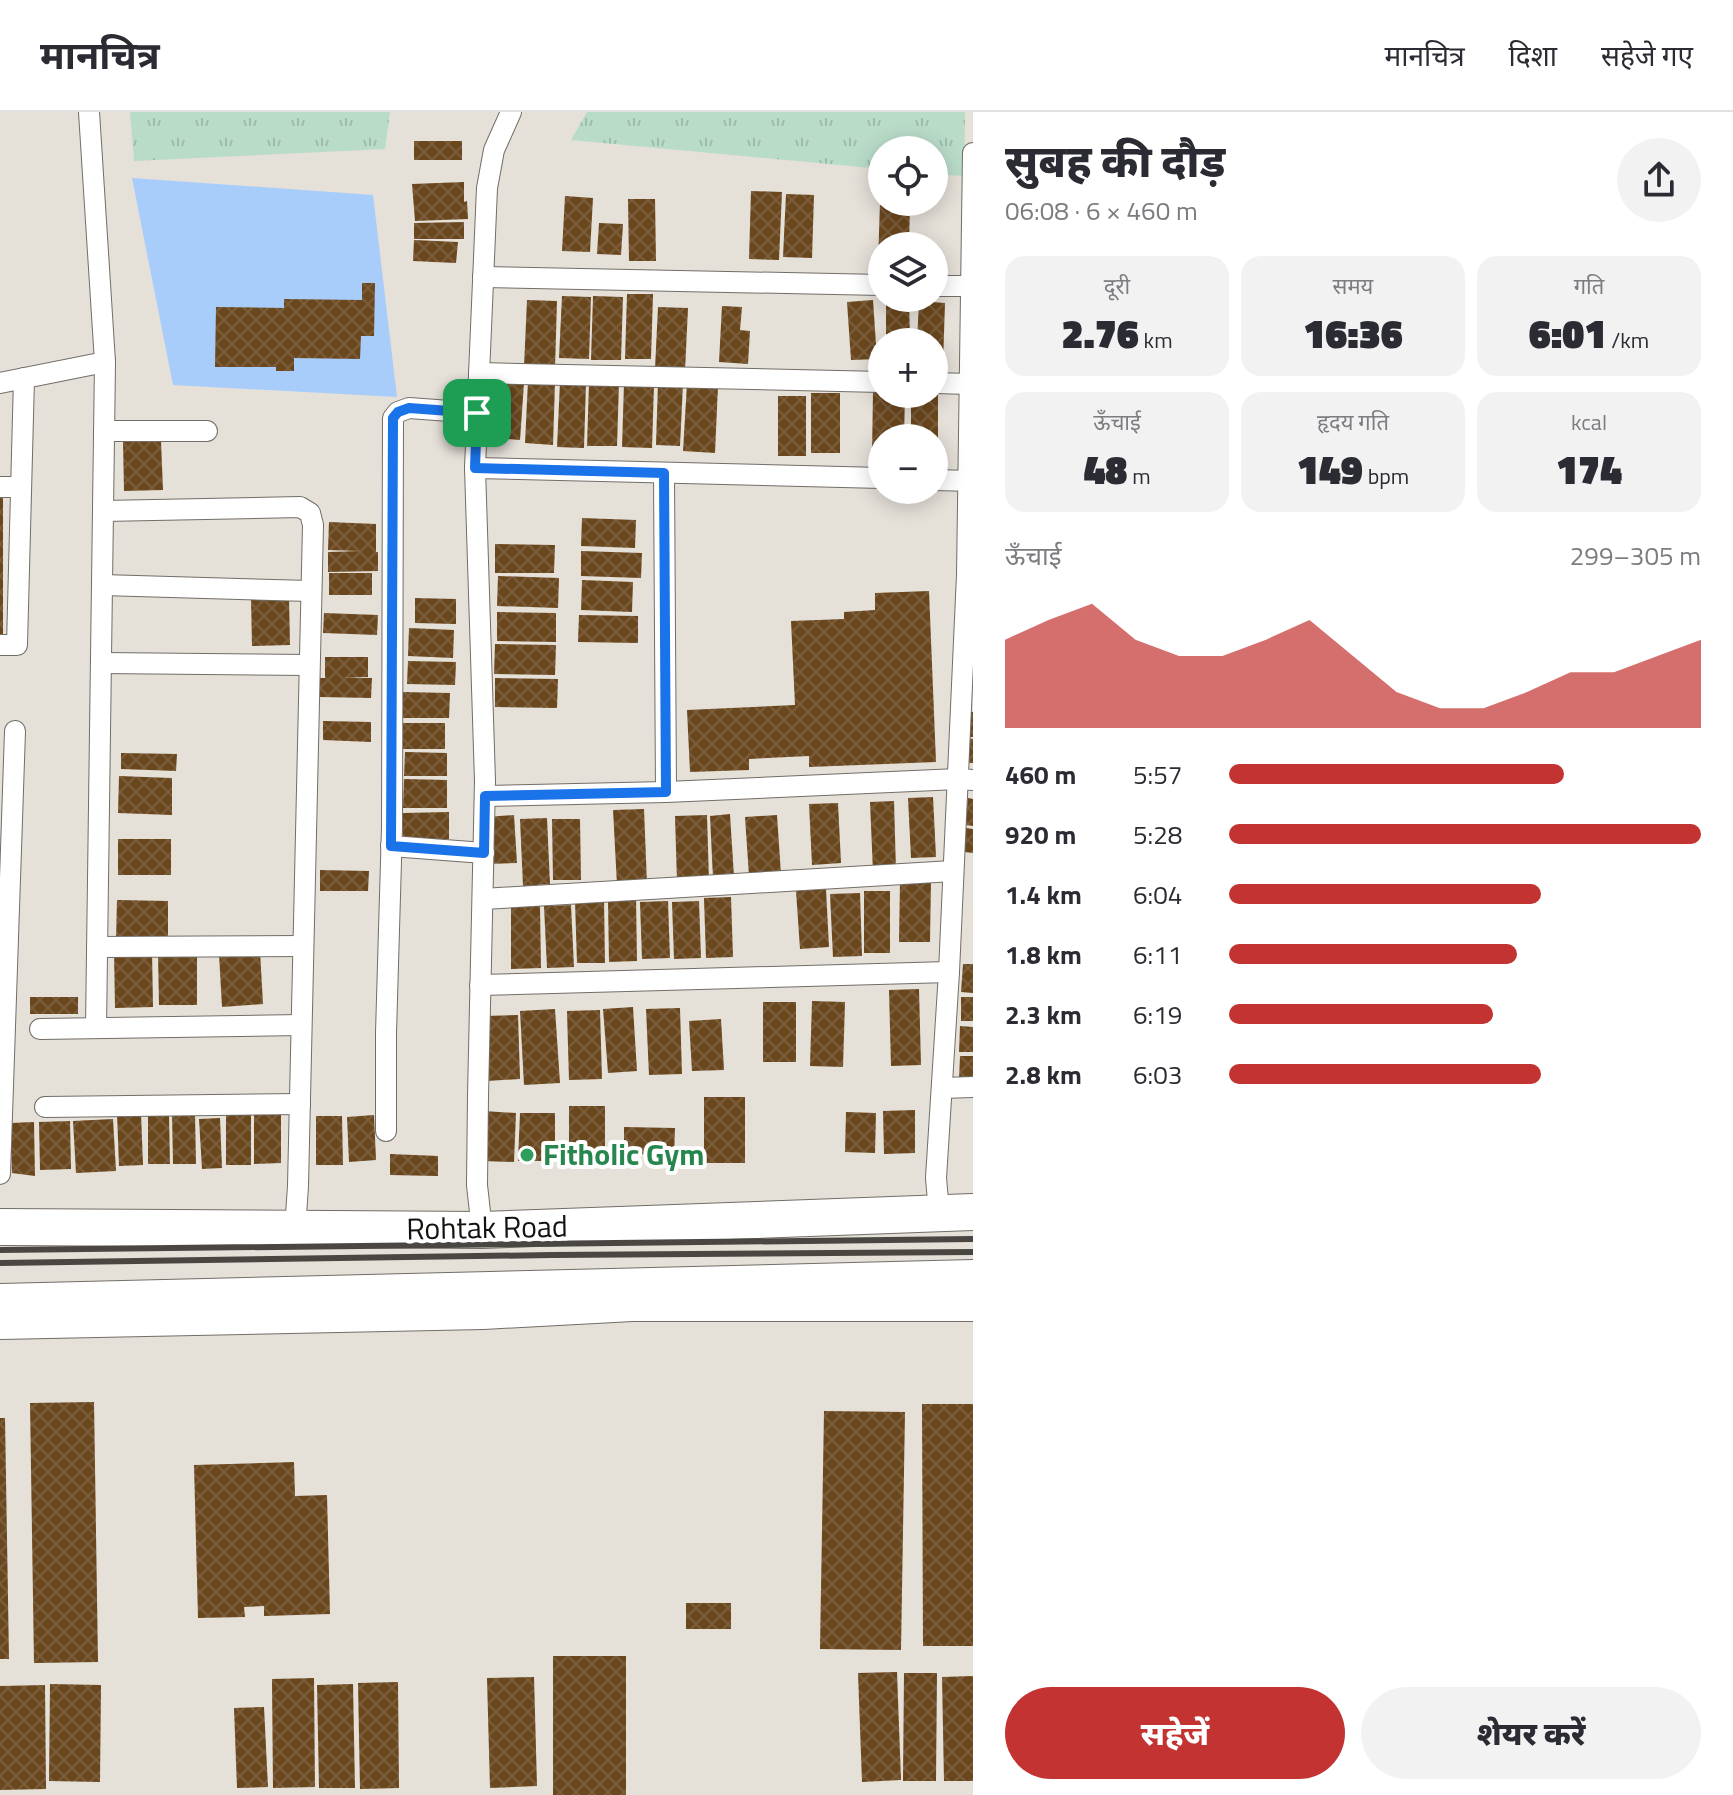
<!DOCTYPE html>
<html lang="hi">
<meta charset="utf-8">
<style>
:root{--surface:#fff;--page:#f2f2f3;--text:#2b2b33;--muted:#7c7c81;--line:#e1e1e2;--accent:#c23331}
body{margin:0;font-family:"Titillium Web","Noto Sans Devanagari",sans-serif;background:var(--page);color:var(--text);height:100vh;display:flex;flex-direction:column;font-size:30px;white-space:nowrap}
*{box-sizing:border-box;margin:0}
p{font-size:26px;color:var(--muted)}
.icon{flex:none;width:44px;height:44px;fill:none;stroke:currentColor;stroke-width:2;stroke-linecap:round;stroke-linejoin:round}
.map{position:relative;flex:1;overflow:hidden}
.side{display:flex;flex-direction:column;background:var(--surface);width:760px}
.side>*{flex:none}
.fabs{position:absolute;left:868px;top:24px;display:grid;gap:16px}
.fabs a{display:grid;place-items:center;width:80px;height:80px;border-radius:50%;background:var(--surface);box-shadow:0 4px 20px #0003;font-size:40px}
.pin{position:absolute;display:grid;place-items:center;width:68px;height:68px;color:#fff;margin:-34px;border-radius:16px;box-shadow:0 4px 12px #0006}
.round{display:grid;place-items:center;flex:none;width:84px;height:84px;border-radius:42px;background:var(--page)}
.overview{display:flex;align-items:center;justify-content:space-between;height:136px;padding:0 32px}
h1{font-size:44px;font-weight:800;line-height:60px}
.stats{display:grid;grid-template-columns:repeat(3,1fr);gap:12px;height:136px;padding:8px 32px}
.stats div{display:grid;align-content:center;border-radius:20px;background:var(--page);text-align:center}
.stats b{font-size:40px;font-weight:800}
.stats small{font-size:22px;font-weight:400}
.stats p{font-size:22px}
.chart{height:224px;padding:16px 32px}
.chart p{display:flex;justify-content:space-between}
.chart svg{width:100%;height:144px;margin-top:8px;fill:var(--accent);opacity:.7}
.primary-button{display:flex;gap:16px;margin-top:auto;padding:16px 32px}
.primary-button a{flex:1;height:92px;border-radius:48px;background:var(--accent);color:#fff;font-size:32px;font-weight:800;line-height:92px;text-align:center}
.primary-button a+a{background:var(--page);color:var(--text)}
ul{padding:0 32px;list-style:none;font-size:26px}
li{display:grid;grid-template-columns:128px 96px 1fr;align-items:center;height:60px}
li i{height:20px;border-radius:10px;background:var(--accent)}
header{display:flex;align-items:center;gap:48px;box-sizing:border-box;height:112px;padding:0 40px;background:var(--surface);border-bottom:2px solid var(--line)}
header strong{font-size:38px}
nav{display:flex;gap:44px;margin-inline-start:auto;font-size:28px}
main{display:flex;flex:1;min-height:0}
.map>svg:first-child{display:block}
.grass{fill:url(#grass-tufts)}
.water{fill:#a8cdfa}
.building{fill:url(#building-cross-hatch)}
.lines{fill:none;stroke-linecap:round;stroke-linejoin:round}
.street-casing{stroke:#726d67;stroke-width:22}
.secondary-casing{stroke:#726d67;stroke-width:30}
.highway-casing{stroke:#726d67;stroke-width:38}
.street{stroke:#fff;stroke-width:20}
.secondary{stroke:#fff;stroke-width:28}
.highway{stroke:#fff;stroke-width:36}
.rail{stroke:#4a4743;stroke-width:6}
.route-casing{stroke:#fff;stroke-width:16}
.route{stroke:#1a73e8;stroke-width:10}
.leisure-dot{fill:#2e9e5b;stroke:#fff;stroke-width:3}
.labels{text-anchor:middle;stroke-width:8;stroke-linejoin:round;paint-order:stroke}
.leisure-label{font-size:30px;font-weight:bold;fill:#27864d;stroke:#fff;text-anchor:start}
.street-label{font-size:30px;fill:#14120f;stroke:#fff}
</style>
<header>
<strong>मानचित्र</strong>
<nav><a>मानचित्र</a><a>दिशा</a><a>सहेजे गए</a></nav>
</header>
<main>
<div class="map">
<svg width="973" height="1683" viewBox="0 0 973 1683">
<defs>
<pattern id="grass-tufts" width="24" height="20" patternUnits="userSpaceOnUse" patternTransform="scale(2)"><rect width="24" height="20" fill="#b9dcc9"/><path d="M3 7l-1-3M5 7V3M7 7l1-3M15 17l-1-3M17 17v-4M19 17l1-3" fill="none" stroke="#9ebcab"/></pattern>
<pattern id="building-cross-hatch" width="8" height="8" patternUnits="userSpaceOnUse" patternTransform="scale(2)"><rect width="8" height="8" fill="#6b471d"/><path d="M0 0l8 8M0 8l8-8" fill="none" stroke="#7a5e3c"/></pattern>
</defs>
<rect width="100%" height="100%" fill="#e5e0d8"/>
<!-- grass -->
<g class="grass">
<polygon points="130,0 390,0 385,37 134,49"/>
<polygon points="587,0 965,0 964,64 934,62 934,38 882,38 882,57 571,28"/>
</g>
<!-- water -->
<polygon class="water" points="132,66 373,83 397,285 173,273"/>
<!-- building -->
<g class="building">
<rect x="414" y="29" width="48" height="19"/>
<polygon points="464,70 464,90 467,89 468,107 415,109 412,72"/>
<polygon points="751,79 782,80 779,148 749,147"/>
<polygon points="786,82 814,83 812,146 783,145"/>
<polygon points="565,84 593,86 590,140 562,139"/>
<polygon points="628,87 655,87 656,149 629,149"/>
<polygon points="880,90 910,91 909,134 882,134 882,152 878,152"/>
<polygon points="464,110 464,127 414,127 414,111"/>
<polygon points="599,111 623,112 621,143 597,142"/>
<polygon points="414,128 458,130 456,151 413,149"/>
<polygon points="362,171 375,171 374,224 361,224 360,247 294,246 294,259 276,259 276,255 215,255 216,195 284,196 284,187 362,188"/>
<polygon points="627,182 653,182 651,247 625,247"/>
<polygon points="562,184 591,185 589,247 559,246"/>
<polygon points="593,184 623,185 621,248 591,248"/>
<polygon points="886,186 909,186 910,230 886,230"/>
<polygon points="527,188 557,189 555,256 524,255"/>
<polygon points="873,188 877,247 851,248 847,190"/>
<polygon points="919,189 945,191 943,252 934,252 934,230 917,230"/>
<polygon points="722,194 742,195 740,218 750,219 748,252 719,250"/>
<polygon points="658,195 688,196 685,259 655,257"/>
<polygon points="528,269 555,271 553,333 525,331"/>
<polygon points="500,270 524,271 520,328 497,326"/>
<polygon points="560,270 586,271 584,336 557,335"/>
<polygon points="589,270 619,271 617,334 587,334"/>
<polygon points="624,271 654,272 652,336 622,335"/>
<polygon points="658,271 683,272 680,334 656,333"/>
<polygon points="687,272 718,274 715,341 683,339"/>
<polygon points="934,277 938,277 938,344 934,344 934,326 911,326 911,282 934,282"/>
<polygon points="873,280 882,280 882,282 905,282 904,326 882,326 882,343 872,343"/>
<rect x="811" y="281" width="29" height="60"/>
<rect x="778" y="284" width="28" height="60"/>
<polygon points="161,329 163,378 124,379 123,330"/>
<rect x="0" y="378" width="3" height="148"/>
<polygon points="582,406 636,408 635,436 581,434"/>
<polygon points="329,410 376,412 376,440 378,440 378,459 328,460 328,440 360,439 328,438"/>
<polygon points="495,432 555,433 554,461 495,461"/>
<polygon points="581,439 642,441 641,466 581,464"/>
<rect x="329" y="461" width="43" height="22"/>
<polygon points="498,464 559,466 558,496 497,494"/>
<polygon points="582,468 633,470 632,500 581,498"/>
<polygon points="929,479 936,650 809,655 809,644 749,647 749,658 690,660 687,598 795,593 791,509 844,507 844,500 875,498 875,481"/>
<polygon points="289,485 290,533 252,534 251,486"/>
<polygon points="415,486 456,487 456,512 415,511"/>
<polygon points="497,500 556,501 556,530 497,529"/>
<polygon points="324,501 378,503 377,523 323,521"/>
<polygon points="579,503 638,504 638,531 578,530"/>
<polygon points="409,516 454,518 453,546 408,544"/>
<polygon points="495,532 556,533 555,563 494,562"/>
<polygon points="325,545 368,545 368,565 343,566 372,566 371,586 320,585 320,566 325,566"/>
<polygon points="408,549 456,550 455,573 407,572"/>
<polygon points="495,566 558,567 557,596 495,595"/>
<polygon points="402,580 450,581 449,606 401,606"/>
<polygon points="967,600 973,600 973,625 966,625"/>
<polygon points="323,609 371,610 371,630 323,628"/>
<rect x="397" y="611" width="48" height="26"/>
<polygon points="968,626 973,627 973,651 968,651"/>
<polygon points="405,640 447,641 447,664 404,664"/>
<polygon points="121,641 177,642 176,659 121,657"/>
<polygon points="119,664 172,666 172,703 118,701"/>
<polygon points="404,667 447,668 447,696 403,696"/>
<polygon points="933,685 936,745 911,746 908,686"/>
<polygon points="968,686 973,687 973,714 965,713"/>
<polygon points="894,689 896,760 873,760 870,690"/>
<polygon points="838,691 841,751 812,753 809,692"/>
<polygon points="644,697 647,772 617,773 613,698"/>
<polygon points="449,700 449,727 403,727 403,701"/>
<polygon points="730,702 734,765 713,766 710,704"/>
<polygon points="514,703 517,751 487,752 485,705"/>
<polygon points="707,703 709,769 677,770 675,704"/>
<polygon points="777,703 781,762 749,764 745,705"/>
<polygon points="547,706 550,772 523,774 520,707"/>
<polygon points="552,707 580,707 581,768 553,768"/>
<polygon points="966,716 973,717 973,741 964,740"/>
<rect x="118" y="727" width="53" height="36"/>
<polygon points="320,758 369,759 368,779 320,779"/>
<polygon points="900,768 931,768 930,830 899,830"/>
<polygon points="826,777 829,835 800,837 796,779"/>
<rect x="864" y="779" width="26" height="62"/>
<polygon points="860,781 862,844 833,845 830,782"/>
<polygon points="731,785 733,845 706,846 704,786"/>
<polygon points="636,786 637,849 609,850 608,787"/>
<polygon points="117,788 168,789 168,828 116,828"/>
<polygon points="604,788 605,851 577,851 575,789"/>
<polygon points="668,789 670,846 642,847 640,790"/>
<polygon points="699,789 701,846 674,847 672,790"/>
<polygon points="571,793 574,855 547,856 544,794"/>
<polygon points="511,794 540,794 541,856 511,857"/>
<polygon points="152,838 153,895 115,896 114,839"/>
<polygon points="260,839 263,892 222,895 219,842"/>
<polygon points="158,842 197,842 197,893 159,893"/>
<polygon points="963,852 973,852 973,881 961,880"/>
<polygon points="919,877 921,953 891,954 889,878"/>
<rect x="30" y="885" width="48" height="17"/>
<rect x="961" y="885" width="12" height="24"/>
<polygon points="812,889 845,890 843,955 810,954"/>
<rect x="763" y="890" width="33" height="60"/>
<polygon points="633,895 637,959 608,961 603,897"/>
<polygon points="680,896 682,962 649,963 646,897"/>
<polygon points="555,897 560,971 524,973 520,899"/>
<polygon points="600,898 602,967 569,968 567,899"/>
<polygon points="518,903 520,967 487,969 485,904"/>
<polygon points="721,907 724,958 692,959 689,909"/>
<polygon points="960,914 973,915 973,940 959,940"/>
<polygon points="960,944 973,944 973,967 959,967"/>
<rect x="704" y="985" width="41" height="66"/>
<polygon points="569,994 605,994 605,1048 569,1049"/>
<polygon points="915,998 915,1041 884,1042 883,999"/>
<polygon points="484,999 516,1001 514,1050 482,1049"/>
<polygon points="846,1000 876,1001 875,1041 845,1040"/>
<polygon points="117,1001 141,1001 143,1053 119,1054"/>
<polygon points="520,1001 555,1001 555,1049 518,1049"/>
<polygon points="172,1002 195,1002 196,1052 173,1052"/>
<rect x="226" y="1002" width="25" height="51"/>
<polygon points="254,1002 281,1002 281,1051 254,1052"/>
<polygon points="148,1003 169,1003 170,1052 148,1052"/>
<polygon points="374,1003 376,1048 349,1050 347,1005"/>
<polygon points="316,1004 342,1004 343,1053 316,1053"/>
<polygon points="220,1006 222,1056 202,1057 199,1007"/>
<polygon points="113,1007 116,1059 76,1061 73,1009"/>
<polygon points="70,1009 71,1057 40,1058 39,1010"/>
<polygon points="34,1010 35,1064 12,1061 10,1011"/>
<polygon points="624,1015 675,1016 674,1043 624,1042"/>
<polygon points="390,1042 438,1044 438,1064 390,1063"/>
<polygon points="94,1290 98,1550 34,1551 30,1291"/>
<polygon points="922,1292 973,1292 973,1534 923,1534"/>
<polygon points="824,1299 905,1300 901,1538 820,1537"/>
<polygon points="0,1306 5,1306 9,1547 0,1547"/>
<polygon points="294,1350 295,1384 327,1383 330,1502 264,1504 264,1494 244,1495 245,1505 198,1506 194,1353"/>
<rect x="686" y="1491" width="45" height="26"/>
<rect x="553" y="1544" width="73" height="139"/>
<polygon points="897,1560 901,1668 862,1670 858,1561"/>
<polygon points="904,1561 937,1561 936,1669 903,1669"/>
<polygon points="973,1564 973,1669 944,1669 942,1565"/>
<polygon points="534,1565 537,1674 490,1676 487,1566"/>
<polygon points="314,1566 315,1675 273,1676 272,1567"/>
<polygon points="398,1570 399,1676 360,1677 358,1571"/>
<polygon points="50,1572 101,1573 100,1670 49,1669"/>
<polygon points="353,1572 355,1676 319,1676 317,1573"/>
<polygon points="45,1573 46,1677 0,1678 0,1574"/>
<polygon points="264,1595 268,1675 237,1676 234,1596"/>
</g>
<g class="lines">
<defs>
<g id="street">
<polyline points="89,0 105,250 96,916"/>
<polyline points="483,165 882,173"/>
<polyline points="934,174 970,174"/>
<polyline points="479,261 882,270"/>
<polyline points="0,271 105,250"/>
<polyline points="934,271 969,272"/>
<polyline points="104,319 207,319"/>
<polyline points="475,356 882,366"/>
<polyline points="664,361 666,680"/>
<polyline points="934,368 973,369"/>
<polyline points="0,375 21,375"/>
<polyline points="103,399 300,395 310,401 313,413 298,1074 295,1118"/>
<polyline points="102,473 310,479"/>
<polyline points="0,533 17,533 24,266"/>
<polyline points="101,551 309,553"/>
<polyline points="485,684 666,680 958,667 973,668"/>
<polyline points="391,734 484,741"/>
<polyline points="483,787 953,759"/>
<polyline points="97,835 303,834"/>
<polyline points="480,873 949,860"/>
<polyline points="40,917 301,913"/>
<polyline points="942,976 973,975"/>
<polyline points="45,995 300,992"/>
<polyline points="386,1019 386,921 392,715 393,306 398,300 409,296 477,301"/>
<polyline points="0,1062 15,619"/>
<polyline points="939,1100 936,1066 949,860 967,463 973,41"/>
<polyline points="482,1118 477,1073 478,984 485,669 475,356 487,76 494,38 511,0"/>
</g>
<polyline id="secondary" points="0,1213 483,1203 632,1195 973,1195"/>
<g id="highway">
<polyline points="0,1115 482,1118 973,1100"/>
<polyline points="0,1190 973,1166"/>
</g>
</defs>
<!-- street casing -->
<use href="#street" class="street-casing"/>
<!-- secondary casing -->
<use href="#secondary" class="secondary-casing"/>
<!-- highway casing -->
<use href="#highway" class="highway-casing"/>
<!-- street -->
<use href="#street" class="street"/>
<!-- secondary -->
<use href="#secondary" class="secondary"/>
<!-- highway -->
<use href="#highway" class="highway"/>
<!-- rail -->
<g class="rail">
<polyline points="0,1138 973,1127"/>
<polyline points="0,1151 552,1143 973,1140"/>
</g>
</g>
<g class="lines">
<defs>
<polygon id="route" points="409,296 477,301 475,356 664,361 666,680 485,684 484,741 391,734 393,306 398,300"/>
</defs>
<!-- route casing -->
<use href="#route" class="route-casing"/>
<!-- route -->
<use href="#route" class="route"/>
</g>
<!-- markers -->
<circle class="leisure-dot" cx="527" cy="1043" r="8"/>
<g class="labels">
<!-- leisure labels -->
<g class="leisure-label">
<text x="543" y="1053">Fitholic Gym</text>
</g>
<!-- street labels -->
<g class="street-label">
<text transform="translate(487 1116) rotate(-1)" y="10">Rohtak Road</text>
</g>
</g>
</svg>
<div class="fabs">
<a><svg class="icon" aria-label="locate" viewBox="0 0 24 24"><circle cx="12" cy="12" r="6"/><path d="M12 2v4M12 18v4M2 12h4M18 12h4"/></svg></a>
<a><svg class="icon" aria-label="layers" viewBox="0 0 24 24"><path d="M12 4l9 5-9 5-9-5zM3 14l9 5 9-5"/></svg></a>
<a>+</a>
<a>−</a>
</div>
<div class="pin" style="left:477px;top:301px;background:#1e9e55"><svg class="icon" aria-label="arrive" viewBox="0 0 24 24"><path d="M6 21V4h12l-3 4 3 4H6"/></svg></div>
</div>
<section class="side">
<div class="overview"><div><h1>सुबह की दौड़</h1><p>06:08 · 6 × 460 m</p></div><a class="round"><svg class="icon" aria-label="share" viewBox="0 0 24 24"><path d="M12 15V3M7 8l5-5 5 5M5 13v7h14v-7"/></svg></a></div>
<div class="stats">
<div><p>दूरी</p><b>2.76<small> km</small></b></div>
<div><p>समय</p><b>16:36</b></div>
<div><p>गति</p><b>6:01<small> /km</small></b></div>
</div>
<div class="stats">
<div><p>ऊँचाई</p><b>48<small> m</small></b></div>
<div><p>हृदय गति</p><b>149<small> bpm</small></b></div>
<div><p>kcal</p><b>174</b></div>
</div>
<div class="chart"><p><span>ऊँचाई</span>299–305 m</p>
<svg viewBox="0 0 160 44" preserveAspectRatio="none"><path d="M0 44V17L10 11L20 6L30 17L40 22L50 22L60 17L70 11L80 22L90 33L100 38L110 38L120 33L130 27L140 27L150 22L160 17V44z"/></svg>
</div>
<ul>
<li><b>460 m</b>5:57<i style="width:71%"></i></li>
<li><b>920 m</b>5:28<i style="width:100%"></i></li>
<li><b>1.4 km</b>6:04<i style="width:66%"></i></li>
<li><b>1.8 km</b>6:11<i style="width:61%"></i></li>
<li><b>2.3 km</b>6:19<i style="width:56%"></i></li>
<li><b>2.8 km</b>6:03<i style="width:66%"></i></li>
</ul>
<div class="primary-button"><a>सहेजें</a><a>शेयर करें</a></div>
</section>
</main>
